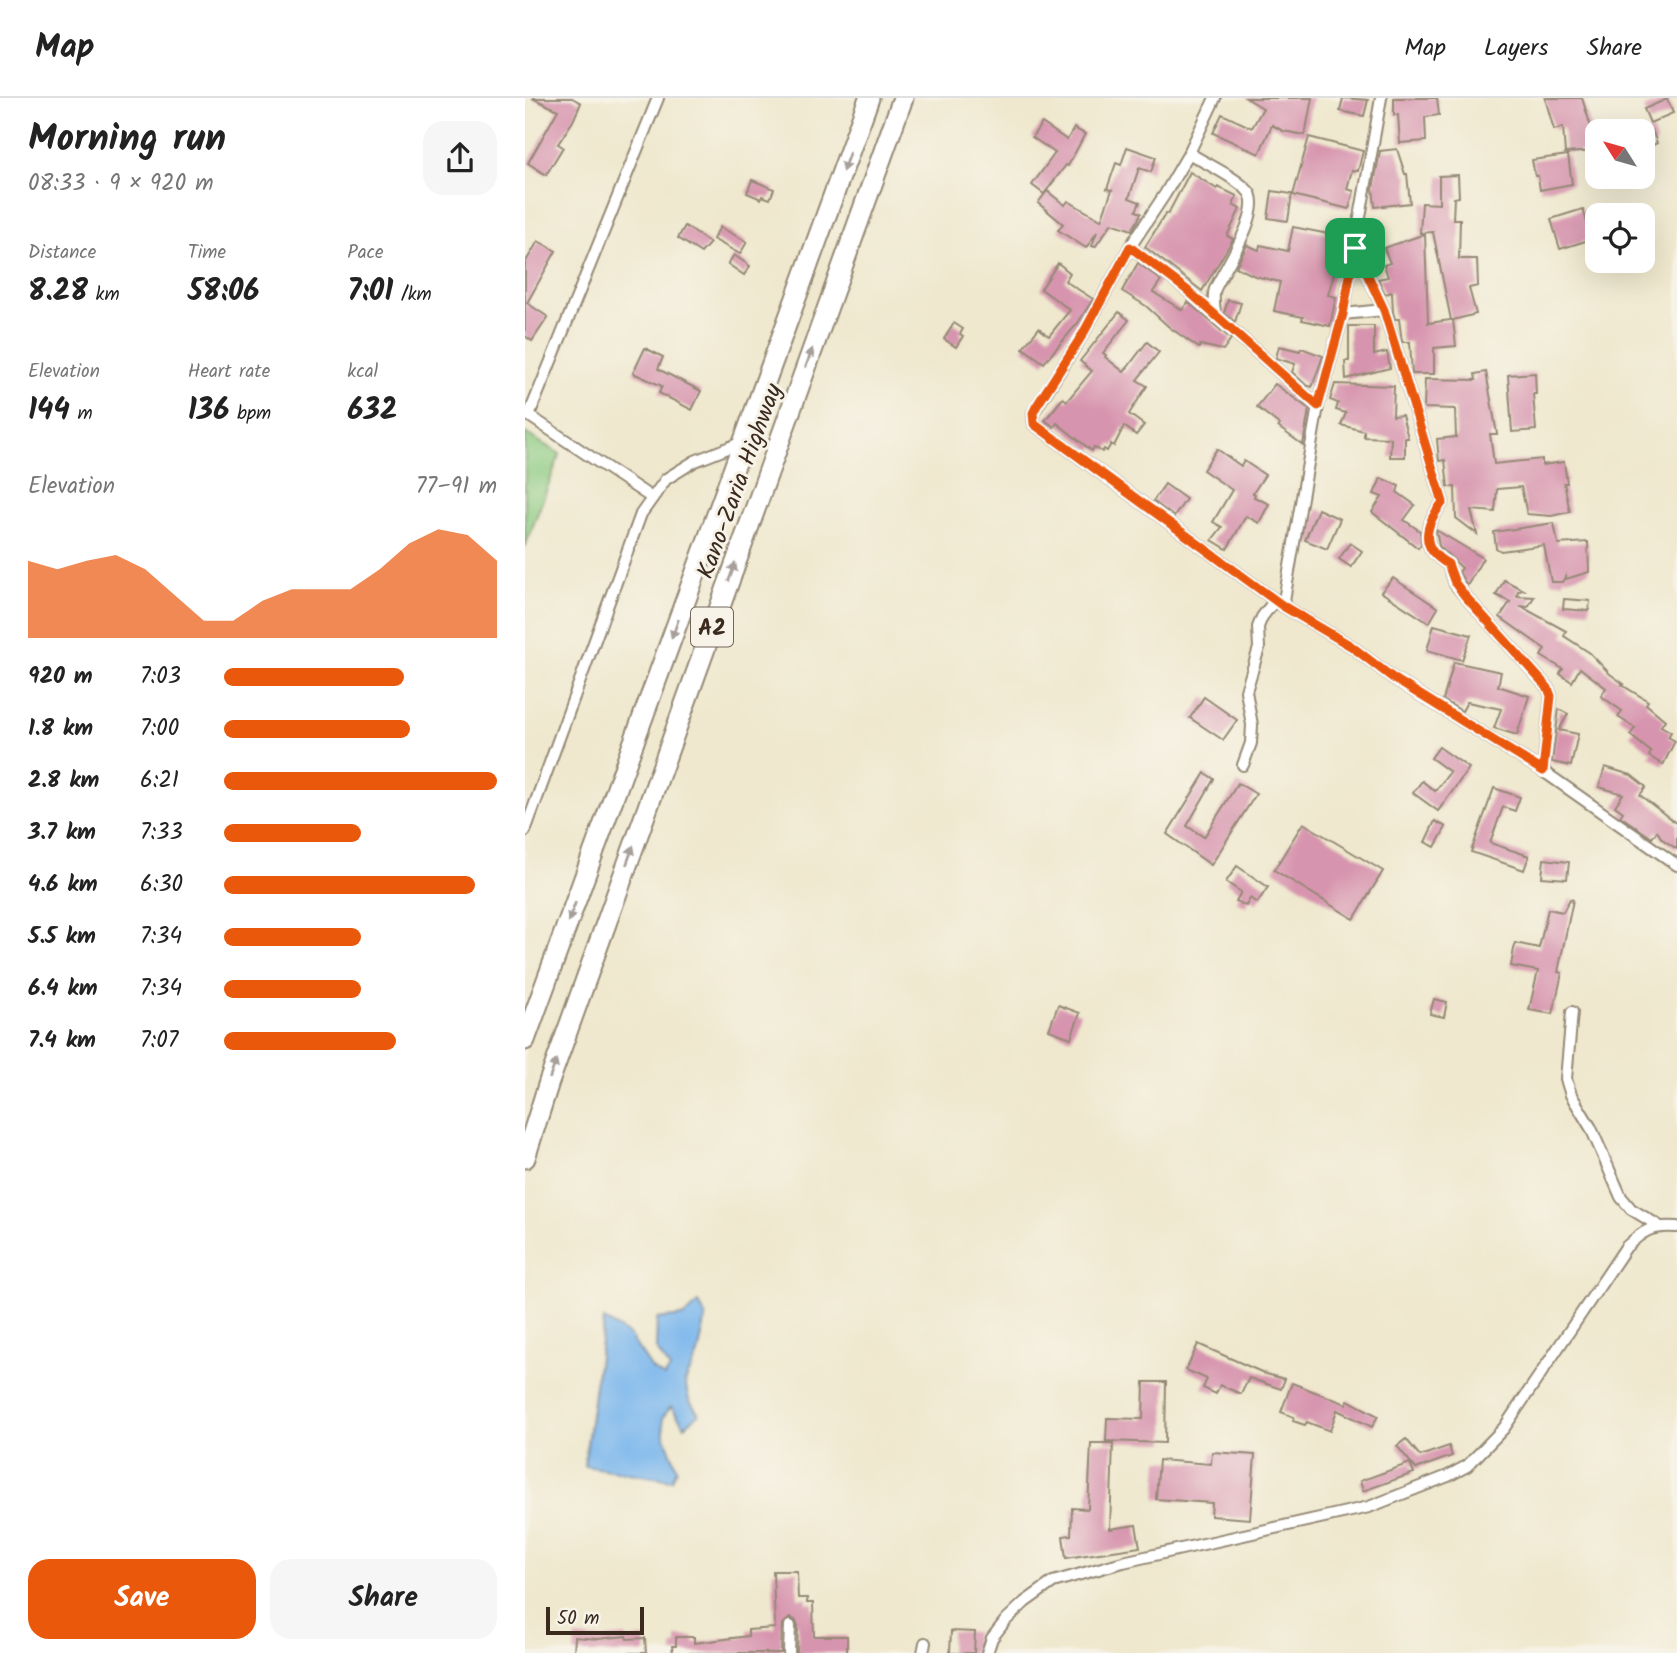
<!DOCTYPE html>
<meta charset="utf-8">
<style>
:root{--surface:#fff;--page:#f6f6f6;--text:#222;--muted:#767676;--line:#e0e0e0;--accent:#ea580c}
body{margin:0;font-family:Kalam,sans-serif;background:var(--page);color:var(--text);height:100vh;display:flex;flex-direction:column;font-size:26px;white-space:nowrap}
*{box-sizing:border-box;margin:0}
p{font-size:23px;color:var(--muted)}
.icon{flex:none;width:38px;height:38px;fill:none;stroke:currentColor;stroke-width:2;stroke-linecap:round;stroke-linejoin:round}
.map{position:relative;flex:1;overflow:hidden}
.sheet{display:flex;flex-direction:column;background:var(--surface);width:525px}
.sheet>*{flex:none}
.needle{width:46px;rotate:307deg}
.buttons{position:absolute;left:1060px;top:21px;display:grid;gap:14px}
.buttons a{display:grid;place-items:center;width:70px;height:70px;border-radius:14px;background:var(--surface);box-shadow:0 7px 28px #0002;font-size:35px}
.scale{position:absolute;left:21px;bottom:18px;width:98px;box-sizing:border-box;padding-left:7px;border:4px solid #3b2a1e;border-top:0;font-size:19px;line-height:24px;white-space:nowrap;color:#3b2a1e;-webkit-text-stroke:5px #f7f3e8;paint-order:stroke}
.pin{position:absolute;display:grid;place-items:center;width:60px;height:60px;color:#fff;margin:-30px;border-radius:14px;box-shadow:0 4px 10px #0006}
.round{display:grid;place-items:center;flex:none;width:74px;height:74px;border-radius:21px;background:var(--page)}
.overview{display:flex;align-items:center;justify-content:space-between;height:119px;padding:0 28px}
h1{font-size:38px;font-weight:700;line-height:52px}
.metrics{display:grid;grid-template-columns:repeat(3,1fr);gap:10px;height:119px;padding:7px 28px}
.metrics div{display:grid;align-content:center}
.metrics b{font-size:30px;font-weight:700}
.metrics small{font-size:19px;font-weight:400}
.metrics p{font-size:19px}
.chart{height:196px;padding:14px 28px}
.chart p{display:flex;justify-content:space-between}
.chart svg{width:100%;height:126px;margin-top:7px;fill:var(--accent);opacity:.7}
.action{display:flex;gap:14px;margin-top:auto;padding:14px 28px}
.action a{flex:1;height:80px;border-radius:21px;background:var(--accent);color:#fff;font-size:28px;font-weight:700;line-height:80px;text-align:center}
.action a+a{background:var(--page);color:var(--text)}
ul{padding:0 28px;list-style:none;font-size:23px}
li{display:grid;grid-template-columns:112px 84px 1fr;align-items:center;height:52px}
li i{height:18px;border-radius:9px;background:var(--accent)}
header{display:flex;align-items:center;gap:42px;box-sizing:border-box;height:98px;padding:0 35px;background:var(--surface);border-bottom:2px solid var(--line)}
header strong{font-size:33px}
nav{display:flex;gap:38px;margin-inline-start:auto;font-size:24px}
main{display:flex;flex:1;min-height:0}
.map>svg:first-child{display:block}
.green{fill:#8bca80;stroke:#637a4f;stroke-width:2}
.water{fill:#7cb7ed;stroke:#5c7086;stroke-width:2}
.building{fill:#d794ae}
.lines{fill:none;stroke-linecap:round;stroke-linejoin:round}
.street-casing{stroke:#958976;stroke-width:14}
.highway-casing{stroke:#958976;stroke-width:23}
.street{stroke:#fff;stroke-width:10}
.highway{stroke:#fff;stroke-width:19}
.oneway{fill:#a79f9a}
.route-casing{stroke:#fff;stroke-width:14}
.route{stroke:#ea580c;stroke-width:9}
.labels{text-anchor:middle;stroke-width:6;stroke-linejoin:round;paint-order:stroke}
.shield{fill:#f7f3e8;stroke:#73665b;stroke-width:2}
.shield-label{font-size:23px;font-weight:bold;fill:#3b2a1e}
.street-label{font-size:24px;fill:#3b2a1e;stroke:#f7f3e8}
</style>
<header>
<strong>Map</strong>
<nav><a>Map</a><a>Layers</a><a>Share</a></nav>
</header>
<main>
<section class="sheet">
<div class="overview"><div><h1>Morning run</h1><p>08:33 · 9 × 920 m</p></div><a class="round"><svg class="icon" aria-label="share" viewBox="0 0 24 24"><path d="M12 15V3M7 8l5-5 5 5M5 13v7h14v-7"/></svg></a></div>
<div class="metrics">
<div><p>Distance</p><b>8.28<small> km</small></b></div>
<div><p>Time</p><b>58:06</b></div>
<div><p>Pace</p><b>7:01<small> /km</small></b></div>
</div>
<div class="metrics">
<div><p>Elevation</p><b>144<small> m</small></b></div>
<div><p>Heart rate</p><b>136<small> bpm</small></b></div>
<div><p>kcal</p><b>632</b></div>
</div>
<div class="chart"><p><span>Elevation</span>77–91 m</p>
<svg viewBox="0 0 160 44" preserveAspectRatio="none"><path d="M0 44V17L10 20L20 17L30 15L40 20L50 29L60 38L70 38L80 31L90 27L100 27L110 27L120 20L130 11L140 6L150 8L160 17V44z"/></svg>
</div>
<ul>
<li><b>920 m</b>7:03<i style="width:66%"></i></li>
<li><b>1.8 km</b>7:00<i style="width:68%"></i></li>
<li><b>2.8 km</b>6:21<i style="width:100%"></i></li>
<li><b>3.7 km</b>7:33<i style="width:50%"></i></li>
<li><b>4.6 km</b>6:30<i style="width:92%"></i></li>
<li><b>5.5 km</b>7:34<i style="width:50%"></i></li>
<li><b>6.4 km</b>7:34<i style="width:50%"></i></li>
<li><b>7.4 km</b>7:07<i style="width:63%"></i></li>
</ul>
<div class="action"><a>Save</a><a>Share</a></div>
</section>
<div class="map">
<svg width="1152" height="1555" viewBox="0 0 1152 1555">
<rect width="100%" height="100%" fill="#f7f3e8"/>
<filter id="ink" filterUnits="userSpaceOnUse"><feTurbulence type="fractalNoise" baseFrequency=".0143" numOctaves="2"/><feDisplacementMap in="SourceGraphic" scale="14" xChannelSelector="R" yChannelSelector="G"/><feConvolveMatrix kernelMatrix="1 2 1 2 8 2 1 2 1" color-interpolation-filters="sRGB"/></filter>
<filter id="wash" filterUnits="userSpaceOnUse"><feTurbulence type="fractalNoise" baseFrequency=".00686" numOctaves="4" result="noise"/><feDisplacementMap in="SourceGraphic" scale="28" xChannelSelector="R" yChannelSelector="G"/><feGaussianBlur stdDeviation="1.57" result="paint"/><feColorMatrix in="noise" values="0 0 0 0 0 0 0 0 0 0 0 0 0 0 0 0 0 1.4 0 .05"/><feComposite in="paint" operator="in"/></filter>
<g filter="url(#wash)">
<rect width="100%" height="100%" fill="#efe8ce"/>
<!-- green -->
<polygon class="green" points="0,335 35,356 0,449"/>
<!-- water -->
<polygon class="water" points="174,1205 181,1219 173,1256 160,1284 164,1302 174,1316 160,1328 146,1309 138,1319 139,1336 152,1371 147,1382 59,1368 79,1222 104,1237 127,1271 139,1279 145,1271 131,1251 132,1221 159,1218"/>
<g id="blocks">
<!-- building -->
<g class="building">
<polygon points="7,0 47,0 56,5 48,23 33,46 38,49 21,77 3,65 33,12"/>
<polygon points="721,0 787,0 780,37 758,33 747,27 734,56 688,35 697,16 727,30 738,10"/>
<polygon points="818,0 843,2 839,18 815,13"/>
<polygon points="869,0 912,0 914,17 900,19 901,43 875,45 873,17 869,17"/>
<polygon points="1020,0 1057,0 1067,32 1073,32 1073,53 1040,55 1038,29 1029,32"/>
<polygon points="1142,1 1148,15 1125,25 1119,11"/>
<polygon points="517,25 542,42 549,30 560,36 543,68 541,67 519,96 507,87 530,55 507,39"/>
<polygon points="1127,32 1132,45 1122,50 1118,36"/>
<polygon points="784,39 838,53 833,73 827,72 822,91 829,93 824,111 768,97"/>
<polygon points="602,49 631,59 626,74 614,70 604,100 615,104 611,113 616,115 613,122 607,132 587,125 570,149 567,148 572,134 561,150 533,132 538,126 513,105 522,93 540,107 543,103 576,122 587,92 582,91 591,65 596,67"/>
<polygon points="872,51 880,76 882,76 885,105 850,109 848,90 855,53"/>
<polygon points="1043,57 1047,86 1015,92 1013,78 1010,78 1007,62"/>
<polygon points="665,74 692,91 693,89 712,98 708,107 715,111 702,138 708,141 677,193 620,149 641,115 643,116"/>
<polygon points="933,77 934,99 929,100 928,121 935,121 934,161 952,161 953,188 944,190 951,216 928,222 931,248 909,250 909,276 887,276 885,244 877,244 874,221 870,221 868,214 867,194 860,196 853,181 863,179 859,167 865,165 859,150 900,136 903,225 926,222 908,134 895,135 897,105 914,106 914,78"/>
<polygon points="227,82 249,91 245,101 237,98 236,101 222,95"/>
<polygon points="747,93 767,96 763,123 743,120"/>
<polygon points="1058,111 1067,141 1035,151 1026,121"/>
<polygon points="160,128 185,145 176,155 153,140"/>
<polygon points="195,129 222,144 215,156 188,141"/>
<polygon points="768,129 819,139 803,197 811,199 805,228 777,222 778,219 749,213 755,184 730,178 711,169 722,147 734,152 735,147 763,153"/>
<polygon points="13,143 31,153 2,205 23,219 7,243 0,238 0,165"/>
<polygon points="209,157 225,168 219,177 203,166"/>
<polygon points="533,165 545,175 540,183 568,201 553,225 519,265 498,250 514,230 524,238 545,212 516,191"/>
<polygon points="613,165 636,182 628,194 657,212 663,204 706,241 698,252 675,247 674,250 644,229 621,208 597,193"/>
<polygon points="703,202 716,205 710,224 699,215"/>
<polygon points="594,214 604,222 578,255 581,257 580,259 599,274 622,244 634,254 612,282 622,288 604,316 619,327 611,337 599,328 589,348 586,346 582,353 579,351 577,354 569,349 567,353 532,325 529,329 520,322 538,300 542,303 567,273 555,263"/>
<polygon points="429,225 438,231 435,236 438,238 431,249 419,241"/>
<polygon points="824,228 849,228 849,257 862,254 865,270 821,281 820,263 824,263"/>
<polygon points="754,248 775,253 776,250 798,258 787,289 781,287 767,274 770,266 751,260"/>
<polygon points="120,250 138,259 133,271 176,293 167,312 134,295 137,288 108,275"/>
<polygon points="961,274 972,336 965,336 969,366 1017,361 1017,367 1039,364 1042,385 1039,385 1045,414 1026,418 1002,416 996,389 972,391 970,414 946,412 952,436 931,420 930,389 923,389 920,362 914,363 912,341 931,339 930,311 899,310 900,281 951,282 950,276"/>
<polygon points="1010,275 1011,296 1008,296 1011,332 987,334 983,277"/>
<polygon points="750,286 784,311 778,347 753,329 755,327 732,309"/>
<polygon points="810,286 869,288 868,318 877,317 883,340 880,340 880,359 865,359 866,340 839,339 839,333 816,327 821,315 811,312 813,305 805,302"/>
<polygon points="692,351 716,368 719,363 740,377 728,395 730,396 729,399 744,406 734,425 721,418 702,451 687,442 697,429 688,424 707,392 678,372"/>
<polygon points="856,380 874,388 872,394 890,407 879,422 895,433 896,446 893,450 847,414 857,399 849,396"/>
<polygon points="640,386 661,401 649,419 628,403"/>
<polygon points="793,411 815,421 802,451 780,442"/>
<polygon points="1029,425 1033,446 1063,444 1064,474 1041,481 1041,478 1037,484 1026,484 1019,447 976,453 971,450 969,434"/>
<polygon points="911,432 958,460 942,488 934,474 937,470 914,448"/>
<polygon points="825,445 837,453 826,469 814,461"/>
<polygon points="868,480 913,510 904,525 856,494"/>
<polygon points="979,482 999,492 993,493 992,498 1009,499 1003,509 995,508 1041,533 1039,538 1065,555 1085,576 1099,586 1097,587 1123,603 1121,606 1140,622 1136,628 1146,634 1143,639 1150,643 1138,667 1124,658 1126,654 1105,637 1110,630 1093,619 1097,613 1076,598 1081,590 1055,570 1047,584 1035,576 1038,571 1016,558 1020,551 975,519 985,504 971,497"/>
<polygon points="1039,501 1065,503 1064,513 1038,511"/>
<polygon points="909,527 946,537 937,562 902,552"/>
<polygon points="929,564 976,574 973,588 1004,598 992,637 969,630 976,611 942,604 937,613 918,602"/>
<polygon points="679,599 712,622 698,642 665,620"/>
<polygon points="1034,611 1043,616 1034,632 1053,636 1046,668 1027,664"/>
<polygon points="914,649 944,670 913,713 888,695 897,683 910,693 925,674 906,660"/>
<polygon points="1080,669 1106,677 1121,689 1115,697 1152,726 1152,751 1137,741 1132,733 1127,740 1095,718 1098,714 1090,708 1098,696 1074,689"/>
<polygon points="680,675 689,681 662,728 679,739 713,685 731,696 686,767 642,736"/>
<polygon points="969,690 995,699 990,713 978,709 965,745 1004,758 999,772 946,754"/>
<polygon points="910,723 921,729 910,749 900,744"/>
<polygon points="778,725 858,773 829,821 749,772"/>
<polygon points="1019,761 1044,764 1042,781 1017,779"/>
<polygon points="712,768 743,789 732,805 725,800 721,808 711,803 716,794 701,784"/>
<polygon points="1045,801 1048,802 1033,874 1037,875 1028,916 1004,912 1013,873 986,868 990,845 1014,850 1023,811 1038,814"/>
<polygon points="909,901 922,904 919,919 905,916"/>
<polygon points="533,907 555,915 546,940 524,932"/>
<polygon points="673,1246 741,1276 760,1281 756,1291 724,1280 716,1296 695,1287 691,1296 678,1290 682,1281 661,1272"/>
<polygon points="619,1284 641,1284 640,1345 581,1343 582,1320 618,1321"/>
<polygon points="767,1285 821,1306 823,1302 853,1318 847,1329 812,1312 805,1333 782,1324 780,1327 768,1323 769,1319 756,1314"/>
<polygon points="881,1341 895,1358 924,1348 927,1358 891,1371 872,1348"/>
<polygon points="566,1345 588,1345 585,1431 611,1427 615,1449 541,1460 538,1438 546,1437 547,1410 563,1411"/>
<polygon points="687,1354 730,1357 725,1421 686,1418 687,1405 631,1401 634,1362 686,1366"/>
<polygon points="885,1365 889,1375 838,1393 835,1383"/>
<polygon points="248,1473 272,1473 273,1500 282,1500 282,1505 288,1505 289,1538 322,1538 322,1555 272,1555 273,1528 270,1522 265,1520 257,1527 256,1555 148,1555 147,1548 151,1548 151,1539 169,1539 169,1545 223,1538 223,1532 250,1530"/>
<polygon points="426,1533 450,1534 449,1555 425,1555"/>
<polygon points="101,1538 102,1541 120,1540 121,1555 49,1555 50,1539 73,1541"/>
</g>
</g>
</g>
<g filter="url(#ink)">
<use href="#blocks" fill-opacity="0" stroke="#958976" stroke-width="2"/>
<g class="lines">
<defs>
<g id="street">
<polyline points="690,0 664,55 640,96 605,149 558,236 508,315 509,326 758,508 826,548 868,580 1018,673 1152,767"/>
<path d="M664,55c17,11 45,23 59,38 17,18 -24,78 -33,98 -3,7 0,18 0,26"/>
<polyline points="605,149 662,192 793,308"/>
<path d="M830,150l29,62 59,192c-19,24 -24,46 5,62l7,20 10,12 83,92 3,8 -8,75"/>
<polyline points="818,216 859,212"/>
<polyline points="0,315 127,400"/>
<polyline points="4,317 133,0"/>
<polyline points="758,508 793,308 818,216 856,0"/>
<polyline points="718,667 726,645 727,627 721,593 734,550 733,529 737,519 750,502"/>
<polyline points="0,733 116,416 141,381 170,363 218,344"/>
<polyline points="1047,914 1041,981 1046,997 1066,1030 1096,1099 1106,1111 1134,1128"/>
<polyline points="264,1555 265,1528"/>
<polyline points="398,1555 400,1545"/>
<path d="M462,1555l5,-15 14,-18 19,-18 28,-20 70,-20 246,-55 79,-31 19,-10 37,-38 122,-181c18,-17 26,-22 51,-20"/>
</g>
<g id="highway">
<polyline points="0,942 344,0"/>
<polyline points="0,1060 24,984 378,0"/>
</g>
</defs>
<!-- street casing -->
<use href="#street" class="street-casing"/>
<!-- highway casing -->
<use href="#highway" class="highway-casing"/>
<!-- street -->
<use href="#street" class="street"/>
<!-- highway -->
<use href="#highway" class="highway"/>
</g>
<!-- one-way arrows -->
<defs><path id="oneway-solid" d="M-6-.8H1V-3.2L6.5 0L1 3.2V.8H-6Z" transform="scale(1.75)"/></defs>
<g class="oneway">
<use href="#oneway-solid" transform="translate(321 64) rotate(110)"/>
<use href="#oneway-solid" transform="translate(284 260) rotate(-70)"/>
<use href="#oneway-solid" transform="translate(207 474) rotate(-70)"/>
<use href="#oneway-solid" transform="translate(150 531) rotate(110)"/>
<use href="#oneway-solid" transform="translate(105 757) rotate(-70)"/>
<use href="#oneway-solid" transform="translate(47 814) rotate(110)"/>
<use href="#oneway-solid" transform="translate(28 971) rotate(-70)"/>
</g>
</g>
<g class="lines" filter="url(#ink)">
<defs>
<path id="route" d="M605,149l57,43 131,116 25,-92 12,-66 29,62 59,192c-19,24 -24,46 5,62l7,19 10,13 83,92 3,8 -8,75 -150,-93 -42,-32 -68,-40 -249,-182 -1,-11 3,-6 47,-73z"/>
</defs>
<!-- route casing -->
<use href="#route" class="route-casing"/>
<!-- route -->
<use href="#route" class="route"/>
</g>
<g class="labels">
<!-- shield labels -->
<rect class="shield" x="166" y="509.5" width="42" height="39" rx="5"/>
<g class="shield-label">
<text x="187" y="537">A2</text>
</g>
<!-- street labels -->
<g class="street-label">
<text transform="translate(214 383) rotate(-70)" y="8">Kano-Zaria Highway</text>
</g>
</g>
</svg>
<div class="buttons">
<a><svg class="needle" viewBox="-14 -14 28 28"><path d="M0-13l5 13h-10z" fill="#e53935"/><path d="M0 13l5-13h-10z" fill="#767676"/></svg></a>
<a><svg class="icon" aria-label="locate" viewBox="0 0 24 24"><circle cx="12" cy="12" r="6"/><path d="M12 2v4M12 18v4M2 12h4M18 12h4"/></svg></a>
</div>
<div class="scale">50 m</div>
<div class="pin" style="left:830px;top:150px;background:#1e9e55"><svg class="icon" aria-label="arrive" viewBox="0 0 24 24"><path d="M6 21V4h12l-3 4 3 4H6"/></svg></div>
</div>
</main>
